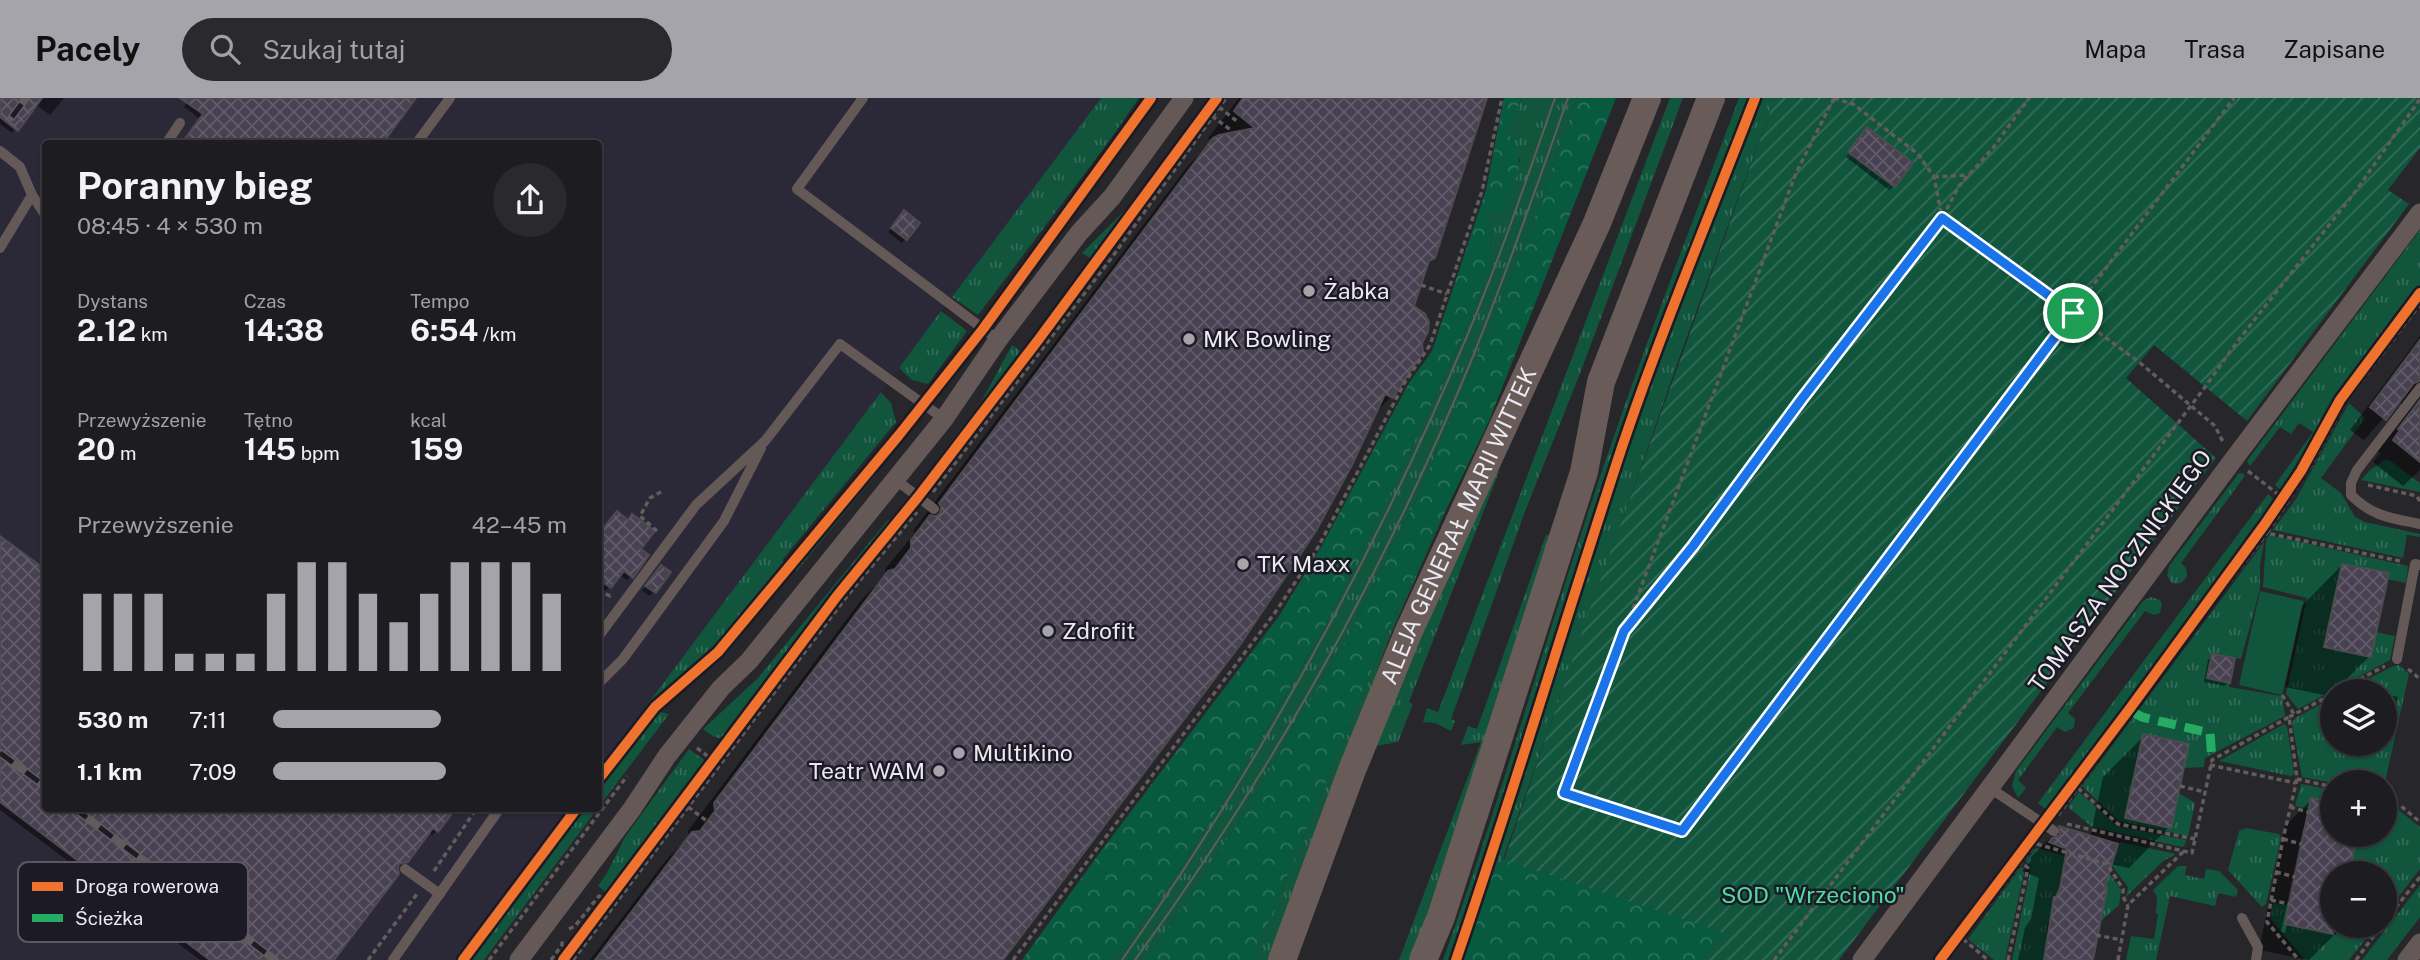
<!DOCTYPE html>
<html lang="pl">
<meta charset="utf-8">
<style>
:root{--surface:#1d1c20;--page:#2a292d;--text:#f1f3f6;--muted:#a0a1a5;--line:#3b3a3e;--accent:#a6a4ab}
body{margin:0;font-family:"Public Sans",sans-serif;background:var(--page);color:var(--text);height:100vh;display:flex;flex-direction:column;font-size:26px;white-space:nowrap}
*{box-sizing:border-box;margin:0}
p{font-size:23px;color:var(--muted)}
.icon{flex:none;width:38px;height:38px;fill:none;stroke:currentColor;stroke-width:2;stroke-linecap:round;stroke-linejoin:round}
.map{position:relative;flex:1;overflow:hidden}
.panel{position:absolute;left:42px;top:42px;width:560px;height:672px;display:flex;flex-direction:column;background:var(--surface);border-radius:7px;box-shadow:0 2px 5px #0004,0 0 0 2px var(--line)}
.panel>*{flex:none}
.buttons{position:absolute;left:2320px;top:581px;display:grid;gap:14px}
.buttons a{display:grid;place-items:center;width:77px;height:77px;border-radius:50%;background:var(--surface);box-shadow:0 2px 5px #0004,0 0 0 2px var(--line);font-size:35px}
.pin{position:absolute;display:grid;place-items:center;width:60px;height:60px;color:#fff;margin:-30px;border:4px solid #fff;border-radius:50%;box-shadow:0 2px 7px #0007}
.round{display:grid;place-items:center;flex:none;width:74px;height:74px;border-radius:37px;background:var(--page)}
.overview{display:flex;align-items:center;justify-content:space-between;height:119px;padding:0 35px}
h1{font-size:38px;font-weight:700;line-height:52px}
.stats{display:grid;grid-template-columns:repeat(3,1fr);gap:10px;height:119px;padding:7px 35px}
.stats div{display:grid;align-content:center}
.stats b{font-size:30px;font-weight:700}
.stats small{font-size:19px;font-weight:400}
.stats p{font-size:19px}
.chart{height:196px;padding:14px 35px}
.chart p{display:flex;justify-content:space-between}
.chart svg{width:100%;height:126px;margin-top:7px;stroke:var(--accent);stroke-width:6}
ul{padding:0 35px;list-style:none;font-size:23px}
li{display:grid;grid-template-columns:112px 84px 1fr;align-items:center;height:52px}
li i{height:18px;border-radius:9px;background:var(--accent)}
header{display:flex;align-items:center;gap:42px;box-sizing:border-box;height:98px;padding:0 35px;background:var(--accent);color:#111}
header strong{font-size:33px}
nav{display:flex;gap:38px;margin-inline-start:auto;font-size:24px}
.search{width:490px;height:63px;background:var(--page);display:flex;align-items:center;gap:18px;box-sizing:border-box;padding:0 24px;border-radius:38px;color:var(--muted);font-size:26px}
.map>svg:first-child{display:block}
.industrial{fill:#2b2938}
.grass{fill:url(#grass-tufts)}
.forest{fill:url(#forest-crowns)}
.garden{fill:url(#garden-furrows)}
.pitch{fill:#11553d}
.shadow{fill:#0007;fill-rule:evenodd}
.building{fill:url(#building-cross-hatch);stroke:#4c4b50;stroke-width:2}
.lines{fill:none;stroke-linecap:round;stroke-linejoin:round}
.path{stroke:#625c5b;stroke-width:3.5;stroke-dasharray:5 3.5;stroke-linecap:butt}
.lane{stroke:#645957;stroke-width:10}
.street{stroke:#645957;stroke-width:19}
.secondary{stroke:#685b58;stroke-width:28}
.tram{stroke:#605c5d;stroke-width:2}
.rail-casing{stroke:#605c5d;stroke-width:8}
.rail{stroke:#1c1a24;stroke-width:5;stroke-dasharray:16;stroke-linecap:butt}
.quiet{stroke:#26ab63;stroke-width:9;stroke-dasharray:18 9;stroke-linecap:butt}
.cycleway-casing{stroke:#1c1a24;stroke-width:15}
.cycleway{stroke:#ef722f;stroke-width:10}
.route-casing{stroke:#fff;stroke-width:14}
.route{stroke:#1a73e8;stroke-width:9}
.poi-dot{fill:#a6a4ab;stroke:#1c1a24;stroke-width:2.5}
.labels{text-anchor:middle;stroke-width:5;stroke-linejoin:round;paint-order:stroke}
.poi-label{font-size:23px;fill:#eae8f0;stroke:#1c1a24;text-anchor:start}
.street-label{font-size:23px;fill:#eae8f0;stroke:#1c1a24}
.park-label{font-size:23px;fill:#4edca3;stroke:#1c1a24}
.key{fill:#1c1a24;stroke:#5a5861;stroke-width:2}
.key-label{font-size:19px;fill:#eae8f0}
</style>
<header>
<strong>Pacely</strong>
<div class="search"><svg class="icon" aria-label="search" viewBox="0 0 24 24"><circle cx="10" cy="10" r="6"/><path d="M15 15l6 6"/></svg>Szukaj tutaj</div>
<nav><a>Mapa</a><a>Trasa</a><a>Zapisane</a></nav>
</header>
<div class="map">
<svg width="2420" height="862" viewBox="0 0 2420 862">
<defs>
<pattern id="grass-tufts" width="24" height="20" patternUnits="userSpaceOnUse" patternTransform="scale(1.75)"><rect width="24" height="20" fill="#11553d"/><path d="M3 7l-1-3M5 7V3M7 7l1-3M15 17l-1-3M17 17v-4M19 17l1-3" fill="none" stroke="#346d59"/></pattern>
<pattern id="forest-crowns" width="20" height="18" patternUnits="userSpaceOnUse" patternTransform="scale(1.75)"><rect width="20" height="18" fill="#085a3f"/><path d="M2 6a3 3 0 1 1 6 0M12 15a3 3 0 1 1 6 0" fill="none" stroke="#2c725b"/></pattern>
<pattern id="garden-furrows" width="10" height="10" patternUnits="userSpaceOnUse" patternTransform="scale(1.75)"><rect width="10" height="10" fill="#11553d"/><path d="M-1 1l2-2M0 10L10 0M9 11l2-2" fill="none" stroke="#346d59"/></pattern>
<pattern id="building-cross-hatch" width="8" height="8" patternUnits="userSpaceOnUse" patternTransform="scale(1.75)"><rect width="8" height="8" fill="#474151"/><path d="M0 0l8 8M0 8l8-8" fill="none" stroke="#625c6a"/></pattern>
</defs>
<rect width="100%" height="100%" fill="#27262b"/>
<!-- industrial -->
<polygon class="industrial" points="0,0 1101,0 599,671 598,46 46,46 46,710 569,711 455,862 0,862"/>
<!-- grass -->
<g class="grass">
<polygon points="1101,0 1139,0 1107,46 978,217 952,199"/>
<polygon points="1522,0 1577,0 1529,136 1414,407 1352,531 1245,714 1185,806 1145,862 1114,862 1170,786 1238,679 1321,536 1390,395 1461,243 1491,167 1490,113 1505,113 1520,62 1506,35"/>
<polygon points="1670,0 1683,0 1581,273 1524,416 1451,621 1455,623 1451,633 1435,625 1423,624 1427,610 1438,614"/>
<path d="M1739,0h11l-117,307 -124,390 -58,165h-8c53,-146 95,-296 144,-444 46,-141 100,-279 152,-418z"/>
<polygon points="1759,0 1775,0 1681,255 1503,761 1487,786 1627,351"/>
<polygon points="1211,3 1093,162 1082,155 1129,108 1203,7"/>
<polygon points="2420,132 2420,188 2341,292 2283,394 2275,387 2313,334 2299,325 2291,336 2280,329 2250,368 2247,363"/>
<polygon points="941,213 967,233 928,286 912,282 899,270"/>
<polygon points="1012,247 1023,255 932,374 936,363 981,304"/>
<polygon points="881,294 891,305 896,324 783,461 784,470 717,550 652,605 599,677 599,671"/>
<polygon points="2349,305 2365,320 2321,380 2341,395 2355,419 2365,424 2420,436 2420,439 2407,437 2403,460 2273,432 2296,401"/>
<polygon points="892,350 874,379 796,474 795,467"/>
<polygon points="2385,362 2389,362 2420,385 2420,394 2361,382 2370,372"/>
<polygon points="1497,372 1499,374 1409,604 1413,606 1398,644 1376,648 1445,479"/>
<path d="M2239,375l5,1v3l-63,86 5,5 1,8c-4,6 -7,9 -15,7l-5,-7 2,-10z"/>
<polygon points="2268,396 2278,405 2048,713 2038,705"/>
<polygon points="1446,412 1390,538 1271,862 1253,862 1389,530"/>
<path d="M902,414l-62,75 -113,148c-9,7 -16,0 -24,-6l54,-50 130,-158z"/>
<polygon points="1550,436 1427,818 1410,862 1399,862 1481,644 1461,647 1468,628 1477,631 1546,437"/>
<polygon points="2269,437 2408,468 2406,485 2387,481 2388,475 2342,466 2325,549 2371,559 2376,534 2395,538 2390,562 2298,611 2286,596 2307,500 2263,489 2266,442"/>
<polygon points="2264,444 2260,467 2260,491 2241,561 2214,556 2209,577 2229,582 2229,589 2282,598 2285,618 2205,660 2204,669 2184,670 2189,646 2143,637 2125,720 2171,730 2179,695 2195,705 2188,738 2119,723 2082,688"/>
<polygon points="2151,499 2160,502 2162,506 2160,515 2154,517 2145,513 2068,615 2075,621 2074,630 2065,634 2057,629 2018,682 2026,690 2018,700 2012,688 2016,673 2143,503"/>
<polygon points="2399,567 2409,576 2385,684 2333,685 2302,679 2292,625 2295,620 2333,600 2333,646 2385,646 2385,593 2345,593 2391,569"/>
<polygon points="660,614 669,616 598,710 599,688 652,617"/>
<polygon points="2284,626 2287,628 2294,676 2291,678 2219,663"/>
<polygon points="689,651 707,664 607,795 598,788 607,775 625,739"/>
<polygon points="2301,686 2333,692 2333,704 2311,700 2309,711 2295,708"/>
<polygon points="2079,694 2117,728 2186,742 2185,747 2182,749 2092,729 2068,709"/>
<polygon points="2385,708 2396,710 2420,729 2420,771 2385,816 2385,775 2349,775 2357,737 2385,737"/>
<polygon points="598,710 484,862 468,862 581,711"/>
<polygon points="569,711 573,711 460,862 455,862"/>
<polygon points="2246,730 2279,736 2281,740 2266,806 2262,809 2228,772 2239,733"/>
<polygon points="2120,744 2176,756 2163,763 2126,799 2128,789 2110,765"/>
<polygon points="2036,750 2105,769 2121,792 2119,807 2102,822 2100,821 2107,790 2063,776 2056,799 2054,799 2052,824 2048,824 2046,836 2049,837 2044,859 2046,862 2012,862 2031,769 2026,763"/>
<polygon points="2178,768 2187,768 2185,777 2204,781 2206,771 2219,773 2238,792 2236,799 2218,795 2215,808 2170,798 2156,862 2126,862 2131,838 2154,841 2158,816 2156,815 2157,799 2153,792"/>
<polygon points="2021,769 2025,771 2005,862 1994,862 1968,841"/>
<polygon points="2420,787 2420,819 2387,862 2362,862"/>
<polygon points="2273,805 2289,808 2285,826 2336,837 2338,828 2376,828 2349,862 2305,862 2270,820"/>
</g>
<!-- forest -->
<g class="forest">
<path d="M1504,0h18l-16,35c25,21 7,51 -1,78h-15l1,54 -30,76 -71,152 -69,141 -83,143 -68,107 -56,76h-92l79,-109 178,-235 41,-67 89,-166 23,-32 54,-161z"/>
<polygon points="1577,0 1616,0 1489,323 1389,530 1253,862 1145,862 1185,806 1245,714 1352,531 1414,407 1529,136"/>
<polygon points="1503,761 1723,834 1702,862 1461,862 1487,786"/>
</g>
<!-- garden -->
<polygon class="garden" points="1775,0 2420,0 2420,50 2388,92 2409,106 2247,323 2154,247 2126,280 2216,360 1839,862 1702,862 1722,834 1504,762 1591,508"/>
<!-- pitch -->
<polygon class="pitch" points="2260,493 2304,503 2282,597 2239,587"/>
<!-- shadow -->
<g class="shadow">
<polygon points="0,0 64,0 50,17 35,6 12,35 0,26"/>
<polygon points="190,0 414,0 200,21 184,9"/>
<polygon points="1239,0 1485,0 1434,160 1425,168 1412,209 1391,299 1373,317 1000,862 590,862 666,762 689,739 688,733 862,501 886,478 885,471 915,435 913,433 1187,69 1212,43 1208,40"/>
<polygon points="1863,36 1894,88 1889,92 1846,59"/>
<polygon points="900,119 906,140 902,145 888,134"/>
<polygon points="2420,238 2420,372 2403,388 2373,364 2380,355 2378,353 2405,317 2404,306 2398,304 2364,342 2350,332"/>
<polygon points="598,439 638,451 632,478 627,482 619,477 606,493 598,488"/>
<polygon points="0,440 46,710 454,710 437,733 432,737 428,734 407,763 401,769 395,770 332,862 200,862 0,712"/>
<polygon points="2342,467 2370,558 2329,598 2285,589 2302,508"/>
<polygon points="657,473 668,474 650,498 642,493"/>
<polygon points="2213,558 2229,584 2224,588 2204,584 2208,562"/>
<polygon points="2385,596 2398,599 2395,613 2391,617 2385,616"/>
<polygon points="2144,638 2169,729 2129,770 2110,766 2103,790 2091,862 2018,862 2025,830 2031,821 2039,780 2022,773 2031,763 2031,759 2060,730 2090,739 2103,679"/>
<path d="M2311,702l22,35h22l-8,38h-14v53h3l-1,8 -26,26 -50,-10 26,-124zM2303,730h3l-21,105 -4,-1z"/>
</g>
<!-- building -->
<g class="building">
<polygon points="0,0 42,0 18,33 0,19"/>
<polygon points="180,0 416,0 382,46 181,46 203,16"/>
<polygon points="1243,0 1487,0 1435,160 1429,163 1414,208 1425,216 1429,224 1428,234 1422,245 1423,255 1393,300 1385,296 1352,367 1316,433 1240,547 1003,862 595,862 692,734 700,733 715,713 714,705 888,473 895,471 911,450 911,442 930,417 936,418 940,415 941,409 939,405 1213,40 1219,37 1255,30 1234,13"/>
<polygon points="1867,29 1913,65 1895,89 1848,54"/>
<polygon points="904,112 920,125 907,142 891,130"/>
<polygon points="2420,242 2420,283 2414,285 2386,322 2370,309"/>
<polygon points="2420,302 2420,364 2393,342 2400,332 2398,331"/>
<polygon points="617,413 628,422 632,416 655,433 641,451 649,457 633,480 624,473 611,490 598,481 598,437"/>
<polygon points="0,438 46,472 46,710 456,710 438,734 433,730 408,764 399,766 398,771 399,776 334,862 210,862 0,704"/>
<polygon points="2342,466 2389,475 2371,559 2324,549"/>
<polygon points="661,467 671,474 656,495 645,488"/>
<polygon points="2212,556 2235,560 2230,585 2207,580"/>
<polygon points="2143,636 2189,646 2171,730 2125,720"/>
<polygon points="2311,700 2333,704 2333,737 2357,737 2349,775 2333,775 2333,836 2285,826"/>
<polygon points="2059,728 2118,746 2105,789 2107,790 2093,862 2044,862 2054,799 2056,799 2060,790 2067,751 2049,744 2052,740 2060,737"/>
</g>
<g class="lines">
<!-- path -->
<g class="path">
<polyline points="1834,0 1796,75 1564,695 1682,733 2234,0"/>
<polyline points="1834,0 1853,6 1918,56 1934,79 1942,120 2139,264 2215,328 2223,344"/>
<polyline points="1219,9 1238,24"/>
<polyline points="1212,18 1232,33"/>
<polyline points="1934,79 1969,77"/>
<polyline points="1421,187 1447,196"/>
<polyline points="2248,373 2288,404"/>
<polyline points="2368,387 2417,398 2420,404"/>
<polyline points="933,394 1110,162 1226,0"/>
<polyline points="657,433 640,418 650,400 664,392"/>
<polyline points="2400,463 2267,435 2308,373 2345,305 2420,206"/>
<polyline points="598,492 610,498 611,496"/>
<path d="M1627,530c109,-134 208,-275 315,-410l17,-32 34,-38 36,-50"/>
<polyline points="2408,571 2420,581"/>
<polyline points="2337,593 2385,568"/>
<polyline points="2282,597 2294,616"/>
<polyline points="2289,619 2333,596"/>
<polyline points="697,650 719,667"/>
<polyline points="2210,667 2296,685"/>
<polyline points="2297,681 2283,741 2267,824 2299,862"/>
<polyline points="2180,688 2205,694"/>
<polyline points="2078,690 2118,726 2195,741"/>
<polyline points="2385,704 2401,708 2420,724"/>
<polyline points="688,709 707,723"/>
<polyline points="2290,709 2308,714"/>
<polyline points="2058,717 2193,532 2267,435"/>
<polyline points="2067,726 2192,755 2212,662 2289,619 2297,681 2333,689"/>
<polyline points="2283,741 2301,746"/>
<polyline points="2037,746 2107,766 2123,791 2123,799 2128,807"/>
<polyline points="434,773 477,710"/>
<polyline points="2276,774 2295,779"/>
<polyline points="2271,802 2289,806"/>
<polyline points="2385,823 2420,779"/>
<polyline points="569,831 575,828 599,798 613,808"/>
<polyline points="2096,837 2122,842"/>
<polyline points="1963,841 1988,862"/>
<polyline points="368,862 417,796"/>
<polyline points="489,862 627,678"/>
<polyline points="551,862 562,847 562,840"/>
<polyline points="573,862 847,498 917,414"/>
<polyline points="1013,862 1274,516 1316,453 1405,284 1430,247 1482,93 1502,0"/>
<polyline points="1774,862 2205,289 2237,244 2355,94 2420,1"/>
<polyline points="1947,862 2040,740"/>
<polyline points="2008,862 2028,770 2022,765"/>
<polyline points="2118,862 2128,807 2184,753"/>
<polyline points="2356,862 2381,828"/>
</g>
<!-- lane -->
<g class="lane">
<polyline points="863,0 797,91 998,242"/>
<polyline points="166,46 180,25"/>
<polyline points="416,46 450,0"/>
<polyline points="0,53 20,69 32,97 46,118"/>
<polyline points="0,150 32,97"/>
<path d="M2420,290l-63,82 -6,13v12c22,22 40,23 69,29"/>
<polyline points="896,382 934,411"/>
<polyline points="598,539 696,407 765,343 840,246 944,321"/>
<polyline points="2397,561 2415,466 2420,467"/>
<polyline points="598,586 623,561 724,423 761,350"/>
<polyline points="1990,690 2054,733"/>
<polyline points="405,771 440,796"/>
<polyline points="2242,820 2258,849 2256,862"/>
<polyline points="393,862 500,710"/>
</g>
<!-- street -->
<g class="street">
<polyline points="519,862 632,711 667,658 721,590 749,563 944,321 998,242 1079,135 1112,99 1184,0"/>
<polyline points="1862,862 2233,362 2420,115"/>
<polyline points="2407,862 2420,845"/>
</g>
<!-- secondary -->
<g class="secondary">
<path id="s1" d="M1282,862l70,-190 56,-137 189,-410 50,-125"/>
<polyline points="1423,862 1441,819 1584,374 1601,284 1711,0"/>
</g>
<!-- tram -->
<g class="tram">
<path d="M1122,862c138,-195 252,-403 345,-624 33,-78 60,-158 88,-238"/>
<path d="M1135,862c134,-183 247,-384 334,-594 36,-88 67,-178 99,-268"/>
</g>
<defs>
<g id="rail">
<polyline points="12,19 26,0"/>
<polyline points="0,655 46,689"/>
<polyline points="74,710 275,862"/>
</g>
</defs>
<!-- rail casing -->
<use href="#rail" class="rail-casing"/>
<!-- rail -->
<use href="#rail" class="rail"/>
<!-- quiet -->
<polyline class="quiet" points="2133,614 2142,619 2210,635 2212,662"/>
<defs>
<g id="cycleway">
<polyline points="598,682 655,609 718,554 899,337 983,231 1151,0"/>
<polyline points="463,862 577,710"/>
<polyline points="563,862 837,498 918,399 1039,241 1217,0"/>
<path d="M1456,862c58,-169 109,-340 165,-510 40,-119 89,-235 134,-352"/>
<polyline points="1940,862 2131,609 2265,426 2301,373 2340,302 2420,195"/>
</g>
</defs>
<!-- cycleway casing -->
<use href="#cycleway" class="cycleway-casing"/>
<!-- cycleway -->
<use href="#cycleway" class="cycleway"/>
</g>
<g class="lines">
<defs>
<polygon id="route" points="1942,120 2073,215 1682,733 1564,695 1624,533 1693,448 1801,302"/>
</defs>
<!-- route casing -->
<use href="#route" class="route-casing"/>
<!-- route -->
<use href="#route" class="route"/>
</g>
<!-- markers -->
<g class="poi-dot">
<circle cx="1309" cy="193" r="7"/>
<circle cx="1189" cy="241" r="7"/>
<circle cx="1243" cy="466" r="7"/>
<circle cx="1048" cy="533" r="7"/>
<circle cx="959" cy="655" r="7"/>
<circle cx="939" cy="673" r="7"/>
</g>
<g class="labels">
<!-- poi labels -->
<g class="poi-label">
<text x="1323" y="201">Żabka</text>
<text x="1203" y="249">MK Bowling</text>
<text x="1257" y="474">TK Maxx</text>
<text x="1062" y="541">Zdrofit</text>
<text x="973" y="663">Multikino</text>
<text x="925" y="681" text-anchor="end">Teatr WAM</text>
</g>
<!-- street labels -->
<g class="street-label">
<text dy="8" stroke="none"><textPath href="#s1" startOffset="469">ALEJA GENERAŁ MARII WITTEK</textPath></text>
<text transform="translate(2120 473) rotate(-54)" y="8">TOMASZA NOCZNICKIEGO</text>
</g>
<!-- park labels -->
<g class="park-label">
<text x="1813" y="805">SOD "Wrzeciono"</text>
</g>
</g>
<!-- legend -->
<rect x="18" y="764" width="230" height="80" rx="10" class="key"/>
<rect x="32" y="784" width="31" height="9" fill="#ef722f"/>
<rect x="32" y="816" width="31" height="8" fill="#26ab63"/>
<g class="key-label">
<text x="75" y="795">Droga rowerowa</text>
<text x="75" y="827">Ścieżka</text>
</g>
</svg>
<div class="buttons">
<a><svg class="icon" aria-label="layers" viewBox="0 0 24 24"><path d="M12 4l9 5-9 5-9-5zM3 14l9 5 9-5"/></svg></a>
<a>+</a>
<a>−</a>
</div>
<div class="pin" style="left:2073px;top:215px;background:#1e9e55"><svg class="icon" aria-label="arrive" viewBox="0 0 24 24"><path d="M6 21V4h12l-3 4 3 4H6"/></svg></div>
<section class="panel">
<div class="overview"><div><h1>Poranny bieg</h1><p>08:45 · 4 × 530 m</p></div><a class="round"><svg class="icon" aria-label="share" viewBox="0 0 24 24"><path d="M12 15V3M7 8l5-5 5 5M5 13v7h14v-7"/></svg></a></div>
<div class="stats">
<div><p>Dystans</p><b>2.12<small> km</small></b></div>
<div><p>Czas</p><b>14:38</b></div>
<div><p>Tempo</p><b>6:54<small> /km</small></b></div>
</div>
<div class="stats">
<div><p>Przewyższenie</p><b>20<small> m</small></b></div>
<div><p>Tętno</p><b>145<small> bpm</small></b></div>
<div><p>kcal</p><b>159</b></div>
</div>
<div class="chart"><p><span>Przewyższenie</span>42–45 m</p>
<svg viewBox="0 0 160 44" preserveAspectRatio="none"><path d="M5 44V17M15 44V17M25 44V17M35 44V38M45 44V38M55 44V38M65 44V17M75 44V6M85 44V6M95 44V17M105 44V27M115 44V17M125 44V6M135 44V6M145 44V6M155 44V17"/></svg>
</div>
<ul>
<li><b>530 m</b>7:11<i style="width:57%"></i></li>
<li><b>1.1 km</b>7:09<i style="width:59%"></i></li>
</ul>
</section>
</div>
